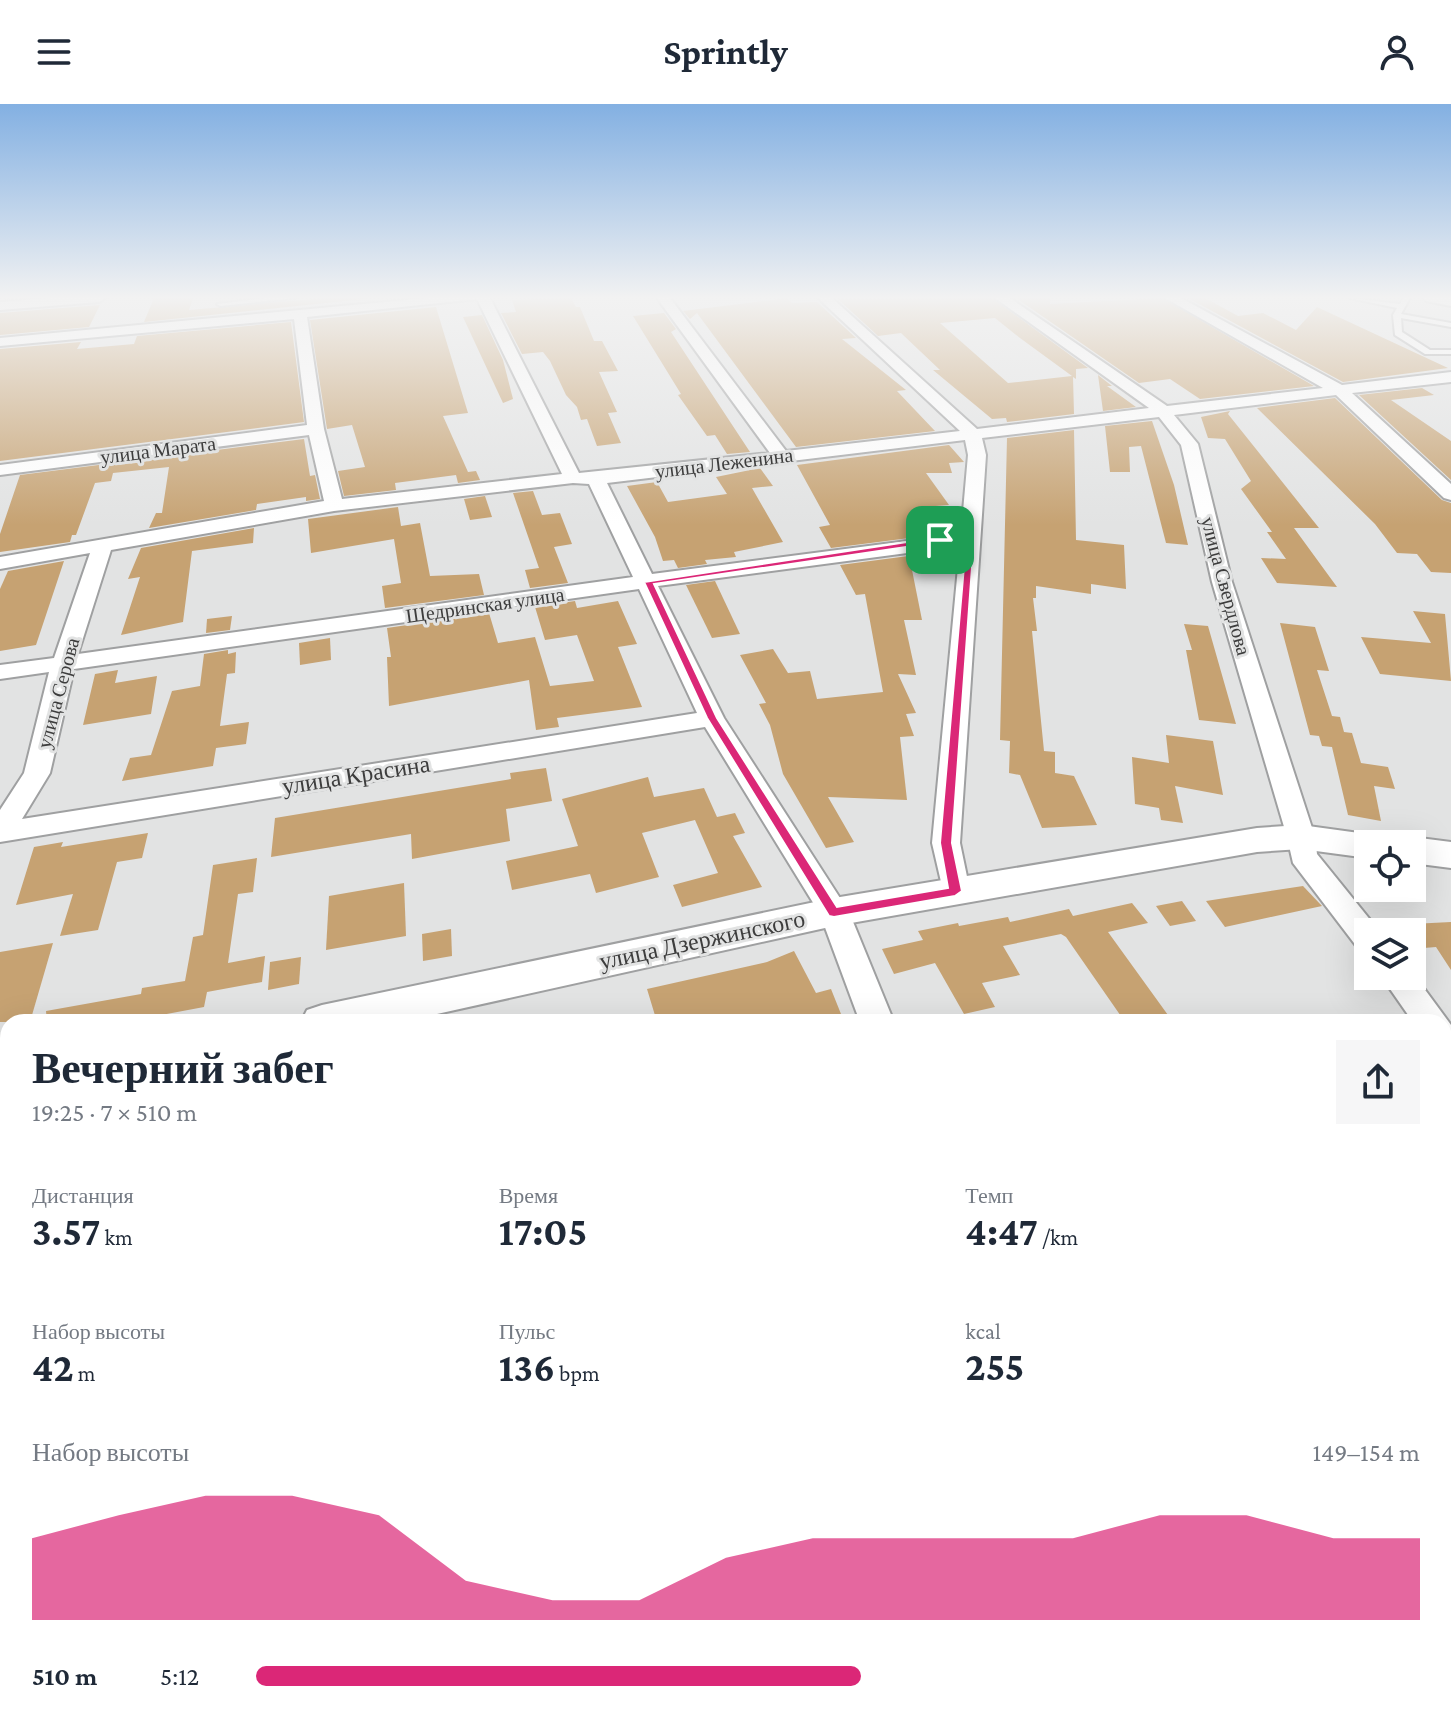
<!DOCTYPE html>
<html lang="ru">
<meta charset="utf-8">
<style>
:root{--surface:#fff;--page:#f6f6f7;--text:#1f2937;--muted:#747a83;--accent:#db2777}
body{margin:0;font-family:"Crimson Pro",serif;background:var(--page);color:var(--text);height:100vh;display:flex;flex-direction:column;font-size:30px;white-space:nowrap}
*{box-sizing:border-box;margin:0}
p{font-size:26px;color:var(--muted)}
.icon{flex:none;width:44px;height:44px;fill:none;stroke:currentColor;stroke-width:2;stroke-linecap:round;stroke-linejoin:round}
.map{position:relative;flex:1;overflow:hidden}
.panel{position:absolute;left:0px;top:910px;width:1452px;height:708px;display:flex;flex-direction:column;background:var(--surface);border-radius:24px 24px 0 0;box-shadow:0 8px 32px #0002}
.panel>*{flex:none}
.buttons{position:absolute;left:1354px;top:726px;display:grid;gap:16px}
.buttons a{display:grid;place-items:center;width:72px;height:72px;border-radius:0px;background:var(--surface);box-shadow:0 8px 32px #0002;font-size:40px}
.pin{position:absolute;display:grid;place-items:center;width:68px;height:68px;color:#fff;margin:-34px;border-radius:16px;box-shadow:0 4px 12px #0006}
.round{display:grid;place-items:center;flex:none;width:84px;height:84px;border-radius:0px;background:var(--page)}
.headline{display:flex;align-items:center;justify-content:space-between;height:136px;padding:0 32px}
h1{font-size:44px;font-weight:700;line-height:60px}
.stats{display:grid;grid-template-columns:repeat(3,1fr);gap:12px;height:136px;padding:8px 32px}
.stats div{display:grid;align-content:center}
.stats b{font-size:40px;font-weight:700}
.stats small{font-size:22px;font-weight:400}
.stats p{font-size:22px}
.chart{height:224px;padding:16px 32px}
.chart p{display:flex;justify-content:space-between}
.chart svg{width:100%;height:144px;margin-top:8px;fill:var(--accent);opacity:.7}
ul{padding:0 32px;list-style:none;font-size:26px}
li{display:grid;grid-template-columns:128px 96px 1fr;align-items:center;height:60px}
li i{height:20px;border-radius:10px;background:var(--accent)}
header{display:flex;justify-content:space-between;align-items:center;height:104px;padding:0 32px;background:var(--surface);font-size:36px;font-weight:700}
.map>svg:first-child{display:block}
.building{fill:#c6a272;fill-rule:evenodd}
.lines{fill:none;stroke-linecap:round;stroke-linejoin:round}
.service-casing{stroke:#9fa0a1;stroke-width:4}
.minor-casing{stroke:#9fa0a1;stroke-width:4}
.tertiary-casing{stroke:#9fa0a1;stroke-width:4}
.service{fill:#fff;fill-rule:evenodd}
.minor{fill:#fff;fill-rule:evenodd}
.tertiary{fill:#fff;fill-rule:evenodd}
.route{fill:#db2777;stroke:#fff;stroke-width:2;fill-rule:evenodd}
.labels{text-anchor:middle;stroke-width:6;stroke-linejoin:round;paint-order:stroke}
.far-street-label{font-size:20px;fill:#3d3d3d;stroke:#e2e3e3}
.street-label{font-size:24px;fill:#3d3d3d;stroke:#e2e3e3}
</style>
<header><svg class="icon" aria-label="menu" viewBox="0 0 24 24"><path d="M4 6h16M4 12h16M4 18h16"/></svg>Sprintly<svg class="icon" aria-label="person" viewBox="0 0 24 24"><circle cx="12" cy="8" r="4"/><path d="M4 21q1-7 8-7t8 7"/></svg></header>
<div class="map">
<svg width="1451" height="1618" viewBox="0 0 1451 1618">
<rect width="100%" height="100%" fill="#e2e3e3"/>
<!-- building -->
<g class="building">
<polygon points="154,194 193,194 189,206 326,194 372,194 144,218"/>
<polygon points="571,194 576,203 580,203 594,237 602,237 618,267 599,268 617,308 608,309 621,339 597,342 587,315 581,316 577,303 566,291 550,257 543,248 522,250 501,209 516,208 512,196"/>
<polygon points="787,194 792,199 817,198 856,234 842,235 906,286 897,287 935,327 796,343 697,209 690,215 683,207"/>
<path d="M992,194l96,70 -12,1v10l-3,-2 1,37 -67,8 -1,-4 -14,1 -59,-49h7l-39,-37 -23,3 -40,-37zM995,214l25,20 52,38 -64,7 -68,-60z"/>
<polygon points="1016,194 1050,194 1050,200 1162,194 1314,282 1200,295 1170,275 1139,279"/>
<polygon points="1188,194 1205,194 1238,212 1263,209 1296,226 1317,203 1448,264 1343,278"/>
<polygon points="100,201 89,223 0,231 0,209"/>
<polygon points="436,203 468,309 443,312 468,368 476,367 480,376 458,379 456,371 395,379 396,386 344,392 338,367 365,363 352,321 327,325 310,216"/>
<polygon points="664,209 676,225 671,228 750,348 727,350 715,331 707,332 678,291 681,290 633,212"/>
<polygon points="482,211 503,256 513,295 503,299 463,213"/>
<polygon points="291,218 304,318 0,357 0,245 81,238 77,245 134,240 137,232"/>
<polygon points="1098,271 1112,282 1107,282 1136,303 1103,307"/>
<polygon points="1422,284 1434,291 1391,296 1451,337 1451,376 1359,291"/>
<polygon points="1335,294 1442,396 1451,399 1451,469 1431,468 1417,450 1397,449 1375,420 1257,304"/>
<polygon points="1230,307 1228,310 1319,424 1294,424 1337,483 1277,479 1261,454 1286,455 1267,428 1272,428 1241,385 1251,377 1225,335 1208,334 1201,313"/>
<polygon points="1152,317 1174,381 1188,441 1166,439 1141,342 1129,343 1130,368 1110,368 1105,322"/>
<polygon points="1074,326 1076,436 1124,441 1126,485 1091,480 1091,490 1036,482 1036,494 1033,494 1037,527 1032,527 1044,647 1055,648 1055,669 1074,672 1097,721 1042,724 1020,671 1009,669 1010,637 1000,636 1007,334"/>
<polygon points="304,335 310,372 315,371 320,395 306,397 306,393 257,400 256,406 149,424 156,409 162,409 169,363 113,369 111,377 95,379 76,431 72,431 70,438 0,448 0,430 20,371"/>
<polygon points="949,341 964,358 949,359 952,369 926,369 949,401 922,403 941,430 831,444 819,423 830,421 797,361"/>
<polygon points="760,364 773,382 752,384 783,438 734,448 736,453 705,456 707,460 678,464 674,456 663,457 655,433 627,382 657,378 668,398 727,390 716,373"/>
<polygon points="533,387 542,411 560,409 572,440 554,443 568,479 530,484 525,466 539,464 513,389"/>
<polygon points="485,392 492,413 470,416 464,395"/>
<polygon points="398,403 401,422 420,419 430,472 479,470 484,491 385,504 382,482 401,479 394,435 311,449 308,415"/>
<polygon points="254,424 253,439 192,447 183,518 121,531 140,473 128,475 141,444"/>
<polygon points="954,446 955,462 911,461 922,516 904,516 916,571 898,570 916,609 906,610 914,632 900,633 907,696 828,693 854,738 826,744 783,670 770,621 759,600 766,599 740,551 773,545 788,569 810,567 817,595 883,588 865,490 856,491 840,461"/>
<polygon points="64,457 36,541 0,547 0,485 8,467"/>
<polygon points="715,477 740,530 712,534 686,481"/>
<polygon points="575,497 577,504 618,497 637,540 618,543 642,603 557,614 559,623 536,626 529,576 389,602 387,553 391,553 387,524 489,509 498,539 535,533 550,582 594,577 577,531 545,536 535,503"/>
<polygon points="1413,507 1445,510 1451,577 1380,570 1361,533 1431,539"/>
<polygon points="232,512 230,526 206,529 207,515"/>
<polygon points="1280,519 1315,523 1329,567 1317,566 1332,612 1340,613 1344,628 1352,629 1361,659 1388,663 1395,685 1374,682 1381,717 1348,711 1332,643 1322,642 1319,632 1310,631"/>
<polygon points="1184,520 1208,522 1236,620 1199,616 1186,546 1192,546"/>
<polygon points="330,534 331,556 300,561 299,539"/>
<polygon points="228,546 228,550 236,548 235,569 227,570 220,622 249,618 246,640 216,644 213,662 122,677 130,654 151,651 172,587 200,582 204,550"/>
<polygon points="118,566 115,579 157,572 151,610 83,621 95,570"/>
<polygon points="1166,631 1213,637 1223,691 1175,682 1183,719 1161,716 1159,704 1135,700 1132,653 1169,659"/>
<polygon points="546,664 552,697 506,705 510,737 412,755 411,730 271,753 275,714 511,675 510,669"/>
<polygon points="648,673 654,693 704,684 717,713 735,709 745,729 733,732 762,783 682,803 673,781 718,769 695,716 642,729 659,773 596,789 590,770 512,786 506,757 578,742 562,695"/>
<polygon points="148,729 142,754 117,758 98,826 60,832 73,790 16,801 34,743 63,738 61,743"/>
<polygon points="257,754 253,788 238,790 228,859 265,852 262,878 207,888 204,903 124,918 47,918 46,907 141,890 142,884 185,877 193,833 203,831 213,761"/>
<polygon points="404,779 406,832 326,846 329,792"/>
<polygon points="1303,782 1322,802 1225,823 1206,797"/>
<polygon points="1182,797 1196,817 1170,822 1156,802"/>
<polygon points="1132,799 1148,819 1108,828 1173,918 1125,918 1066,833 1061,830 1003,842 1020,871 982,879 995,903 964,910 935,859 894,870 882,845 923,836 918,827 958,819 959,822 1008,813 1010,818 1069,805 1073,812"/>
<polygon points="1451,818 1451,866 1436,843 1412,845 1412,820"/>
<polygon points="451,825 452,852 423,857 422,830"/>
<polygon points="53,839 30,918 0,918 0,848"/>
<polygon points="794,847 816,889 831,885 841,910 803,918 657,918 647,885 767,858"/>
<polygon points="301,853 299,880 268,886 270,858"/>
</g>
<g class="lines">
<defs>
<g id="service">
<polygon points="265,194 295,194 220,202 217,200"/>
<polygon points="1350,194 1400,200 1403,194 1410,194 1401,210 1451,219 1451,223 1401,214 1402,228 1430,246 1451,246 1451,250 1425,250 1395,231 1393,211 1397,204"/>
<polygon points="89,1610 117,1610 116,1618 88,1618"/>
</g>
<g id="minor">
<polygon points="49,194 105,194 99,198 0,206 0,198"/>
<path d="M427,194h63l89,175 191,-20 -113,-155h13l116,153 174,-20 -142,-133h14l145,131 172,-21 -154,-110h15l157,108 156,-18 -158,-90h16l161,87 109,-13v10l-99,11 99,91v16l-7,-2 -108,-103 -162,20 24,29 34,138 83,255 2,17 63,78h-12v19l-11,-4 -64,-84 -6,-26 -75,-255 -31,-137 -22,-28 -177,21 4,17 -26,388 10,48 -5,8 -10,3 -10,-3 -13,-56 28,-297 -302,40 66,132 125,194 45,110h-34l-40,-108 -115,-187 -705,115v-32l24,-37 25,-101 -49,7v-14l54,-7 36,-105 -90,16v-12l324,-56 -15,-66 -309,40v-10l307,-40 -13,-106 -294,27v-8zM477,195l85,175 -220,25 -18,-70 -17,-112zM965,336l3,15 -7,79 -309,40 -45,-91zM573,379l16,1 44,93 -555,77 33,-104 223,-39zM639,485l58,124 -675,106 28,-46 24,-104z"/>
<polygon points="1412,868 1451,921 1451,956 1444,954 1444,918 1413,918 1381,872 1412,872"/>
<polygon points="1444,1144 1451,1145 1451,1185 1444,1184"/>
<polygon points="8,1425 8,1473 0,1475 0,1427"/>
<polygon points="1151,1610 1204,1610 1207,1618 1154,1618"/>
</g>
<g id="tertiary">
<polygon points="1424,194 1451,194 1451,202 1426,197"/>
<polygon points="1301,721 1381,732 1385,740 1368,740 1368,754 1301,745 1257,748 834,822 401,918 301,918 307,906 322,901 834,794 1257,724"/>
<polygon points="1412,733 1451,738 1451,764 1412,759 1412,740 1398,740"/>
<polygon points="8,967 8,1005 0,1007 0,969"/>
</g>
</defs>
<!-- service casing -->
<use href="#service" class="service-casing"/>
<!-- minor casing -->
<use href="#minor" class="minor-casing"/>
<!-- tertiary casing -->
<use href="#tertiary" class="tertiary-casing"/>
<!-- service -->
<use href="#service" class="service"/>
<!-- minor -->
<use href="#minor" class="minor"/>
<!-- tertiary -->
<use href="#tertiary" class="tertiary"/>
</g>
<!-- sky -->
<linearGradient id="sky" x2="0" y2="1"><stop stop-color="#83b0e2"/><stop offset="0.46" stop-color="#f2f2f2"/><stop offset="1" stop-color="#f2f2f2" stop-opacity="0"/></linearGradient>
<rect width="1451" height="421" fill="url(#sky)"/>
<!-- route -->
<path class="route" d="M940,433l34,3 -22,303 10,48 -7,5 -121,21 -5,-1 -122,-198 -63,-136zM940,438l26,1 -26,300 8,45 -111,19 -120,-189 -63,-134z"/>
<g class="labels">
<!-- far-street labels -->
<g class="far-street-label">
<text transform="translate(158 346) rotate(-7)" y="7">улица Марата</text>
<text transform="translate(724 359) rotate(-7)" y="7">улица Леженина</text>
<text transform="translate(1226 482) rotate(75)" y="7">улица Свердлова</text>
<text transform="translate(485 501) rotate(-8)" y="7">Щедринская улица</text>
<text transform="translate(58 589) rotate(-75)" y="7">улица Серова</text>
</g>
<!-- street labels -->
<g class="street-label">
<text transform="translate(356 671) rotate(-9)" y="8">улица Красина</text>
<text transform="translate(702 836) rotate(-12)" y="8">улица Дзержинского</text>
</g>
</g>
</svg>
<div class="buttons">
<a><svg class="icon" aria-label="locate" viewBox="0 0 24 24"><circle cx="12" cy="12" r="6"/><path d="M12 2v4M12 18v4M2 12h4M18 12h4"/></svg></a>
<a><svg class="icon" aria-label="layers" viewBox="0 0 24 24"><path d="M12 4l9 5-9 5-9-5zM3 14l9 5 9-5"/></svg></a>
</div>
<div class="pin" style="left:940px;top:436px;background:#1e9e55"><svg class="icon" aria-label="arrive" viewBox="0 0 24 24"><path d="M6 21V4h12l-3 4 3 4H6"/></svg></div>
<section class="panel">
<div class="headline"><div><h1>Вечерний забег</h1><p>19:25 · 7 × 510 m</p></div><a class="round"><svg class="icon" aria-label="share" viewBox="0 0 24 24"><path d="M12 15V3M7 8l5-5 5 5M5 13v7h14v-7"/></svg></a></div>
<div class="stats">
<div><p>Дистанция</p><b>3.57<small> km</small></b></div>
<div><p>Время</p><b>17:05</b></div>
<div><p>Темп</p><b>4:47<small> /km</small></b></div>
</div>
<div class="stats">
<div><p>Набор высоты</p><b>42<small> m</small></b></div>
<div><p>Пульс</p><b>136<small> bpm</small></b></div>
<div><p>kcal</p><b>255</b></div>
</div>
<div class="chart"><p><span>Набор высоты</span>149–154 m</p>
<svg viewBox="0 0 160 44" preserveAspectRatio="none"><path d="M0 44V19L10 12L20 6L30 6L40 12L50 32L60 38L70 38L80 25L90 19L100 19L110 19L120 19L130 12L140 12L150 19L160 19V44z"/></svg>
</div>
<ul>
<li><b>510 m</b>5:12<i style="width:52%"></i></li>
</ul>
</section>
</div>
